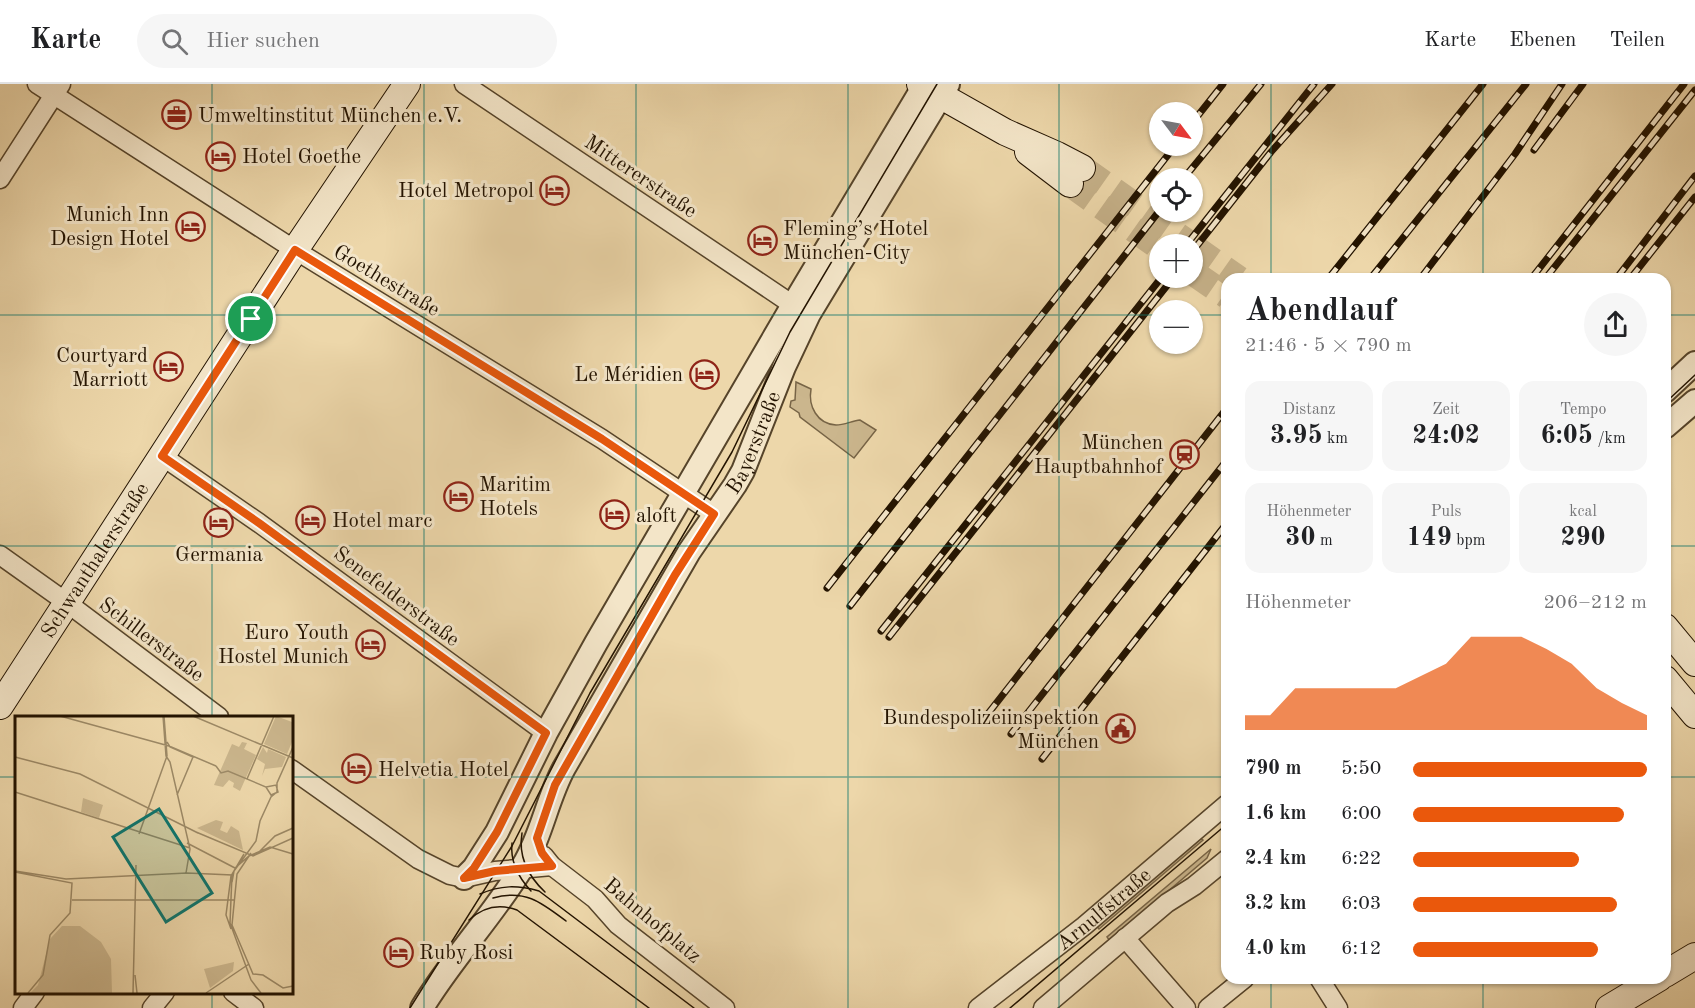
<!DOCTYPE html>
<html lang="de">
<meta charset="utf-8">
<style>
:root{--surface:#fff;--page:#f6f6f6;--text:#202124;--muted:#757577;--line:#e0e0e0;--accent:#ea580c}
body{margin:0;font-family:"Old Standard TT",serif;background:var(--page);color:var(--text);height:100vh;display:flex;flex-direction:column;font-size:22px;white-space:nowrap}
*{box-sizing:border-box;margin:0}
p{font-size:20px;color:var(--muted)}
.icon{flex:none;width:33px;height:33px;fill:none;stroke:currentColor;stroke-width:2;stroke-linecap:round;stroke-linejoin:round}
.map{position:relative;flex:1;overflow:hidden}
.panel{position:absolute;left:1221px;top:189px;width:450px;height:711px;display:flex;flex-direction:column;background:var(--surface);border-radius:18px;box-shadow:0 2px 4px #0004}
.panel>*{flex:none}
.needle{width:39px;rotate:122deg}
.fabs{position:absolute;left:1149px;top:18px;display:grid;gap:12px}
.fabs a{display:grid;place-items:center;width:54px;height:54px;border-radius:50%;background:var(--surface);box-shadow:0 2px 4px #0004;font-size:30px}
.pin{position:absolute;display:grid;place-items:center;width:51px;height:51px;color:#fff;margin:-26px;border:3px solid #fff;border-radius:50%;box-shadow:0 2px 6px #0007}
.round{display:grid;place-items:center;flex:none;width:63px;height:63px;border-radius:32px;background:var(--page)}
.headline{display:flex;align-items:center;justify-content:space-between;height:102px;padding:0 24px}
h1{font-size:33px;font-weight:700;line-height:45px}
.stats{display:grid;grid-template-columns:repeat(3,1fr);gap:9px;height:102px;padding:6px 24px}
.stats div{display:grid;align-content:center;border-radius:15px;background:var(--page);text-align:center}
.stats b{font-size:26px;font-weight:700}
.stats small{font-size:16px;font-weight:400}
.stats p{font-size:16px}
.chart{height:168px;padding:12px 24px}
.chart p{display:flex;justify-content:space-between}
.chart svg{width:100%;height:108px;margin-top:6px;fill:var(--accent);opacity:.7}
ul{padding:0 24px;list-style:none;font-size:20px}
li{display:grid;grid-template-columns:96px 72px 1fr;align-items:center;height:45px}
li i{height:15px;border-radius:8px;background:var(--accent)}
header{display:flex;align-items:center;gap:36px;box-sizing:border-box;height:84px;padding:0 30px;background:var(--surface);border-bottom:2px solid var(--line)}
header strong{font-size:28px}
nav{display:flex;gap:33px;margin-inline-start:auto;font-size:21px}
.search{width:420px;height:54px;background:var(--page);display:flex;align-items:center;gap:15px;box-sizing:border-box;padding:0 21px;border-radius:33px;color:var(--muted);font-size:22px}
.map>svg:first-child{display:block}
.green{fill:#cbb68d;stroke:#776446;stroke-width:1.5}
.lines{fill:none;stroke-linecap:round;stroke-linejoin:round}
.secondary-tunnel{stroke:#c5b088;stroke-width:26;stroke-dasharray:26 13;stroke-linecap:butt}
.minor-casing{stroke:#56442a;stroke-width:21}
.tertiary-casing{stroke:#56442a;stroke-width:26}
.secondary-casing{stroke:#231300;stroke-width:28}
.minor{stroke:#f3e5c8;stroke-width:18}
.tertiary{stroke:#f3e5c8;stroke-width:22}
.secondary{stroke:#f3e5c8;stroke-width:26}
.tram{stroke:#231300;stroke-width:1.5}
.rail-casing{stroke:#231300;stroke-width:7}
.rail{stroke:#f3e5c8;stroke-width:4.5;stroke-dasharray:14;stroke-linecap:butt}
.route-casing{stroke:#fff;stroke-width:12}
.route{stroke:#ea580c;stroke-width:8}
.grid{fill:none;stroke:#0f766e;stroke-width:1.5;stroke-opacity:0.55}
.labels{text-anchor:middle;stroke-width:6;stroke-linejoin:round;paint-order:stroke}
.poi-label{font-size:21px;fill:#231300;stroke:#f3e5c8;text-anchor:start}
.street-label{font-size:21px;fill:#231300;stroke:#f3e5c8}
.inset-road{fill:none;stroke:#9c8966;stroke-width:1.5}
.view{fill:#0f766e;fill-opacity:0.15;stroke:#0f766e;stroke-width:3}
.inset-edge{fill:none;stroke:#231300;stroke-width:3}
</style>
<header>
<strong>Karte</strong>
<div class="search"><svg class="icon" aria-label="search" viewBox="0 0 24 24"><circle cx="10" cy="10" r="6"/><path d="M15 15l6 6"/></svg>Hier suchen</div>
<nav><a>Karte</a><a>Ebenen</a><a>Teilen</a></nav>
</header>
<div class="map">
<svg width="1695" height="924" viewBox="0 0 1695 924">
<rect width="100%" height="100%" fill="#edd7aa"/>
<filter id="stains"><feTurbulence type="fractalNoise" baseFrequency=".00333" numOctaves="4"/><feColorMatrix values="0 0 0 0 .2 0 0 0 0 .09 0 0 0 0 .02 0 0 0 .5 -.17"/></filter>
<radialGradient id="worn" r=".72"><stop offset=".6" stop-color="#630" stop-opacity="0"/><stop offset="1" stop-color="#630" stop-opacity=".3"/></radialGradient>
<!-- green -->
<g class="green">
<path d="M796,298l15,7c-3,17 6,35 25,36 8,0 16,-4 24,-5l16,10 -22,28 -54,-41 -1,-4 -9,-6 1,-6 4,-1z"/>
<polygon points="1200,754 1203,756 1099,845 1094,839"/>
<polygon points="1211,765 1207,774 1126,843 1112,860 1107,853"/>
</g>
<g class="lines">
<!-- secondary-tunnel -->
<g class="secondary-tunnel">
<polyline points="1082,84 1190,160"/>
<polyline points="1070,100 1160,164"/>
<polyline points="1192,162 1239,195"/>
<polyline points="1192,188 1227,212"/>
</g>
<defs>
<g id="minor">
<polyline points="37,0 295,166 602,355 714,430"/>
<polyline points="464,0 793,221"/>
<polyline points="0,95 61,0"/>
<polyline points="162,372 259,439 546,649"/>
<polyline points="0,471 66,518 219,633"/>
<polyline points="291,685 418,775 450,791 464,794 495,787 552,782"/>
<polyline points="544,772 552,782 595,815 618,841 725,924"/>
<polyline points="1125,854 1186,924"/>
<polyline points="1319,894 1338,924"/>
<polyline points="233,908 254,924"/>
<polyline points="23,924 35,908"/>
<polyline points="152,924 165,908"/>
<path id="s1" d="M978,924l106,-82 143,-122"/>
<polyline points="1043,924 1167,819 1194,802 1227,775"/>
<polyline points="1208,924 1245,894"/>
</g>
<g id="tertiary">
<polyline points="1665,307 1695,279"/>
<polyline points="1665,343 1695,317"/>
<polyline points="464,794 474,784 497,748 546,649 596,559 793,221 925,0"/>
<path id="s2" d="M422,924c30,-50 71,-92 101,-142 19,-31 24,-67 41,-98l125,-216 46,-67 8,-14 41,-104 25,-53 139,-230"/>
</g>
<g id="secondary">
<polyline points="920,0 1005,48 1057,71 1082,84"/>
<polyline points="1028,68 1070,100"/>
<polyline points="1665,543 1695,579"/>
<polyline points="1665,595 1695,631"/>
<path id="s3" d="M0,622l295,-456 112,-166"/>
<polyline points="1665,890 1695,872"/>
<polyline points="1609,924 1659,894"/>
</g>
</defs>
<!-- minor casing -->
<use href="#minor" class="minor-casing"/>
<!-- tertiary casing -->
<use href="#tertiary" class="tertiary-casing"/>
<!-- secondary casing -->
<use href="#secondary" class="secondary-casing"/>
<!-- minor -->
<use href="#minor" class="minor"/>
<!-- tertiary -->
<use href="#tertiary" class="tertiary"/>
<!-- secondary -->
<use href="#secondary" class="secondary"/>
<!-- tram -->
<g class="tram">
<polyline points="1665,319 1695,291"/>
<path d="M522,749c-4,24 6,43 23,59"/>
<path d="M512,759c-2,18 7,35 19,48"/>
<path d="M480,810c21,-9 37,-9 59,-3l155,117"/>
<path d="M493,814c32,-9 48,4 73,23"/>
<path d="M469,836c14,-13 29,-17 48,-10l132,98"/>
<polyline points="410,924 512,762 590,609 732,368 790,248 937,0"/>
<polyline points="1010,924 1227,740"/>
</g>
<defs>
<g id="rail">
<polyline points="1192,39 1223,0"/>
<polyline points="1534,66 1583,0"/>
<polyline points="1184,94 1261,0"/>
<polyline points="1187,160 1314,0"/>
<polyline points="1192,168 1271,68 1332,0"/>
<polyline points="1328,195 1483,0"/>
<polyline points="1370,195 1526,0"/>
<polyline points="1420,195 1515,70 1562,0"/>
<polyline points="1531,195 1684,0"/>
<polyline points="1545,195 1695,6"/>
<polyline points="1616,195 1695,92"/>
<polyline points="1630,195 1695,113"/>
<polyline points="827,504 1175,62"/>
<polyline points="850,522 1160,126"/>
<polyline points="881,547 1161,194"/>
<polyline points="889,553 1173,194"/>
<polyline points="987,631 1227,324"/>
<polyline points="1011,650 1227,376"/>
<polyline points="1042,675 1227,439"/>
</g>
</defs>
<!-- rail casing -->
<use href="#rail" class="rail-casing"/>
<!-- rail -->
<use href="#rail" class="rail"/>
</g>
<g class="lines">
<defs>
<polygon id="route" points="295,166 602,355 714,430 675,491 555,701 537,754 542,769 552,782 495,787 464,794 474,784 497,748 546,649 259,439 162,372"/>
</defs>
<!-- route casing -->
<use href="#route" class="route-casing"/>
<!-- route -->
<use href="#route" class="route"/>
</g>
<!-- grid -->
<path class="grid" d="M212,0v633M424,0v924M636,0v924M848,0v924M1059,0v924M1271,0v195M1483,0v195M0,231h1160M1192,231h35M1665,231h30M0,462h1227M1665,462h30M0,693h16M291,693h936M1665,693h30M1271,894v30M1483,894v30M212,908v16"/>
<!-- icons -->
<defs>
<symbol id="office-ring" viewBox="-11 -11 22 22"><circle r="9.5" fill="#f3e5c8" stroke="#8f2418" stroke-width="1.5"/><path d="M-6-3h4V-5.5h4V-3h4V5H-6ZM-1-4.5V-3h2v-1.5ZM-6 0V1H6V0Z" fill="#8f2418"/></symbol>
<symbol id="hotel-ring" viewBox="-11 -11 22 22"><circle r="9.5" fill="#f3e5c8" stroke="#8f2418" stroke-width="1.5"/><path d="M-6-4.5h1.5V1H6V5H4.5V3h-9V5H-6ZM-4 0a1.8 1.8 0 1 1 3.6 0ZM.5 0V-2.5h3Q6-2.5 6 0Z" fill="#8f2418"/></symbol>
<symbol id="station-ring" viewBox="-11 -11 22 22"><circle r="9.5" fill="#f3e5c8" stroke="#8f2418" stroke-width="1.5"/><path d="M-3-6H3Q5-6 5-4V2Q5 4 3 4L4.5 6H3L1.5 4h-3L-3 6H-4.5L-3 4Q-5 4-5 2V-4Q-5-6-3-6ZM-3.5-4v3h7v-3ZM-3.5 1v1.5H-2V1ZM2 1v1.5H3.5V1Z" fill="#8f2418"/></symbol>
<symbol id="civic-ring" viewBox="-11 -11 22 22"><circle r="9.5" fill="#f3e5c8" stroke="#8f2418" stroke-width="1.5"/><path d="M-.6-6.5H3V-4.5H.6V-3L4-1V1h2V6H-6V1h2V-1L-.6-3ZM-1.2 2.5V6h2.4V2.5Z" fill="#8f2418"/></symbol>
</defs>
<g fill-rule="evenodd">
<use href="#office-ring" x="160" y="14" width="33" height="33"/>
<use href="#hotel-ring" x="204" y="56" width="33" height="33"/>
<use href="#hotel-ring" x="538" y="90" width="33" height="33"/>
<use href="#hotel-ring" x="174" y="126" width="33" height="33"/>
<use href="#hotel-ring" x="746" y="140" width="33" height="33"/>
<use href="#hotel-ring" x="152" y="266" width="33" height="33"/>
<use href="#hotel-ring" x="688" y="274" width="33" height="33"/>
<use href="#station-ring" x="1168" y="354" width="33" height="33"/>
<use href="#hotel-ring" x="442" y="396" width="33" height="33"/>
<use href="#hotel-ring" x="598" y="414" width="33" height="33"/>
<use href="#hotel-ring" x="294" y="420" width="33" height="33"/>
<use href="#hotel-ring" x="202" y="422" width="33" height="33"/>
<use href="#hotel-ring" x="354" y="544" width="33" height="33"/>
<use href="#civic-ring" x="1104" y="628" width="33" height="33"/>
<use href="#hotel-ring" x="340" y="668" width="33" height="33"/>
<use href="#hotel-ring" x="382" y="852" width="33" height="33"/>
</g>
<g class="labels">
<!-- poi labels -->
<g class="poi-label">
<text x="198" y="38">Umweltinstitut München e.V.</text>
<text x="242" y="79">Hotel Goethe</text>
<text x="534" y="113" text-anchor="end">Hotel Metropol</text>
<text x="169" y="137" text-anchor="end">Munich Inn<tspan x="169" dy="24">Design Hotel</tspan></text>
<text x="783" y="151">Fleming’s Hotel<tspan x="783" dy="24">München-City</tspan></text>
<text x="148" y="278" text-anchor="end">Courtyard<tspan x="148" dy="24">Marriott</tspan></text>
<text x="683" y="297" text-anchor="end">Le Méridien</text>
<text x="1163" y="365" text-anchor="end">München<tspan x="1163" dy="24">Hauptbahnhof</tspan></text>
<text x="479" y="407">Maritim<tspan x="479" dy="24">Hotels</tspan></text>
<text x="636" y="438">aloft</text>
<text x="332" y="443">Hotel marc</text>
<text x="219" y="477" text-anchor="middle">Germania</text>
<text x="349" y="555" text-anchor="end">Euro Youth<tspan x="349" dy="24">Hostel Munich</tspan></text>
<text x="1099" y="640" text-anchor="end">Bundespolizeiinspektion<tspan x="1099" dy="24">München</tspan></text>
<text x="378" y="692">Helvetia Hotel</text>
<text x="419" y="875">Ruby Rosi</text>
</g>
<!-- street labels -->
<g class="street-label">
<text transform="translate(641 92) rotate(34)" y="7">Mittererstraße</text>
<text transform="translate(387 196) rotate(31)" y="7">Goethestraße</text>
<text dy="7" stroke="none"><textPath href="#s2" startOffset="658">Bayerstraße</textPath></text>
<text dy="7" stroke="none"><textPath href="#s3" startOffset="174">Schwanthalerstraße</textPath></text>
<text transform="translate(397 512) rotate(37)" y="7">Senefelderstraße</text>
<text transform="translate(152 555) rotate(37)" y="7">Schillerstraße</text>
<text dy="7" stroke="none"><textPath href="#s1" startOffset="160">Arnulfstraße</textPath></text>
<text transform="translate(653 836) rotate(40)" y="7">Bahnhofplatz</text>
</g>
</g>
<!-- overview -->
<g transform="translate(15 632)">
<rect width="278" height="278" fill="#edd7aa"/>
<path d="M261,0l16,6v20l-5,12 -23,-10zM227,26l5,1 -3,6 12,6 -16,36 -7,-4 1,-4 -5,-3 -6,7 -9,-2 18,-41 7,3zM248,31l4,6 1,-4 18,8 -4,10 -17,2 -3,7 3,-12 -8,-5zM68,82l20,7 -4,13 -18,-6zM201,104l7,2 -3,8 7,3 4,-7 8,5 4,19 -46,-22zM47,210h18l21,16 10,17 1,34h-82l8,-8 12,-46zM219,246l-1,9 -23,17 -6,-19z" fill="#cbb68d"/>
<path class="inset-road" d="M45,0l109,30 47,20M148,0l3,40 4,6 20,87 -4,24M178,0l100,42M152,26l3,5 23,10 -16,38M0,41l65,17 118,59M201,50l5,7 7,-2 38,16 5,8 7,-3 -2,-7 -10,2M232,63l27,-63M0,76l175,56M181,116l57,24 40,-18M124,118l28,-78 -3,-40M172,127l48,25 14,-12 21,-9 23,7M244,136l16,-16 18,-8M236,137l-14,21 -5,51 21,49 10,1 20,13 10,-2M0,155l51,8 121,-6 45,2 -2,48 21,57 10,13M0,156l57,11 -2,30 -20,22 -7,40 -15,18M217,166l2,-11 22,-30 4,-20 11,-24 6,-5v-9l16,-36M57,184h162M216,213l-5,-14 5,-39 13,-22M120,259l2,18M118,277l3,-128M191,277l43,-29"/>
<path class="view" d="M144,93l53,84 -46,29 -53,-85z"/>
<rect width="278" height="278" class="inset-edge"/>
</g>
<rect width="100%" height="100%" filter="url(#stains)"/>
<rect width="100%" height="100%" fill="url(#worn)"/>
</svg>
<div class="fabs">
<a><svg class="needle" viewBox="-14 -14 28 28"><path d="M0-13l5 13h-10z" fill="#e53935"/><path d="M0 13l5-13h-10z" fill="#757577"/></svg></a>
<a><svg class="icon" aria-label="locate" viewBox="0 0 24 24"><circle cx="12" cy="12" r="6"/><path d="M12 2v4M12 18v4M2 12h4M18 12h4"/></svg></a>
<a>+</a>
<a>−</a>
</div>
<div class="pin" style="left:251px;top:235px;background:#1e9e55"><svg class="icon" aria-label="arrive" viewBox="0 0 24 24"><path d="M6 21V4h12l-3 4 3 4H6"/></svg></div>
<section class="panel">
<div class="headline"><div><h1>Abendlauf</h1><p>21:46 · 5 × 790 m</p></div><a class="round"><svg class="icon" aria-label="share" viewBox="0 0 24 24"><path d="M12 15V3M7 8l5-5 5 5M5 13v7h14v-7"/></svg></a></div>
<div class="stats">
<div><p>Distanz</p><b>3.95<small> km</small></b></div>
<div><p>Zeit</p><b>24:02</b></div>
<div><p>Tempo</p><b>6:05<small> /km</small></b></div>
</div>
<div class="stats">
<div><p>Höhenmeter</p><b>30<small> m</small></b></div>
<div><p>Puls</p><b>149<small> bpm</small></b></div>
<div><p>kcal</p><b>290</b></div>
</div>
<div class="chart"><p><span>Höhenmeter</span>206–212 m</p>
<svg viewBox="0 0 160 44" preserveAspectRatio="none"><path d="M0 44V38L10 38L20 27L30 27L40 27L50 27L60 27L70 22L80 17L90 6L100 6L110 6L120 11L130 17L140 27L150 33L160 38V44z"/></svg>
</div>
<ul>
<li><b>790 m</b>5:50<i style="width:100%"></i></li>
<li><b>1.6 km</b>6:00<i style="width:90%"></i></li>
<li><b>2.4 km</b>6:22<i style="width:71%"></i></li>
<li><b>3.2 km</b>6:03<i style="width:87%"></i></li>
<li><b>4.0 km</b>6:12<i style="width:79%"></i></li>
</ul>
</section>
</div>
